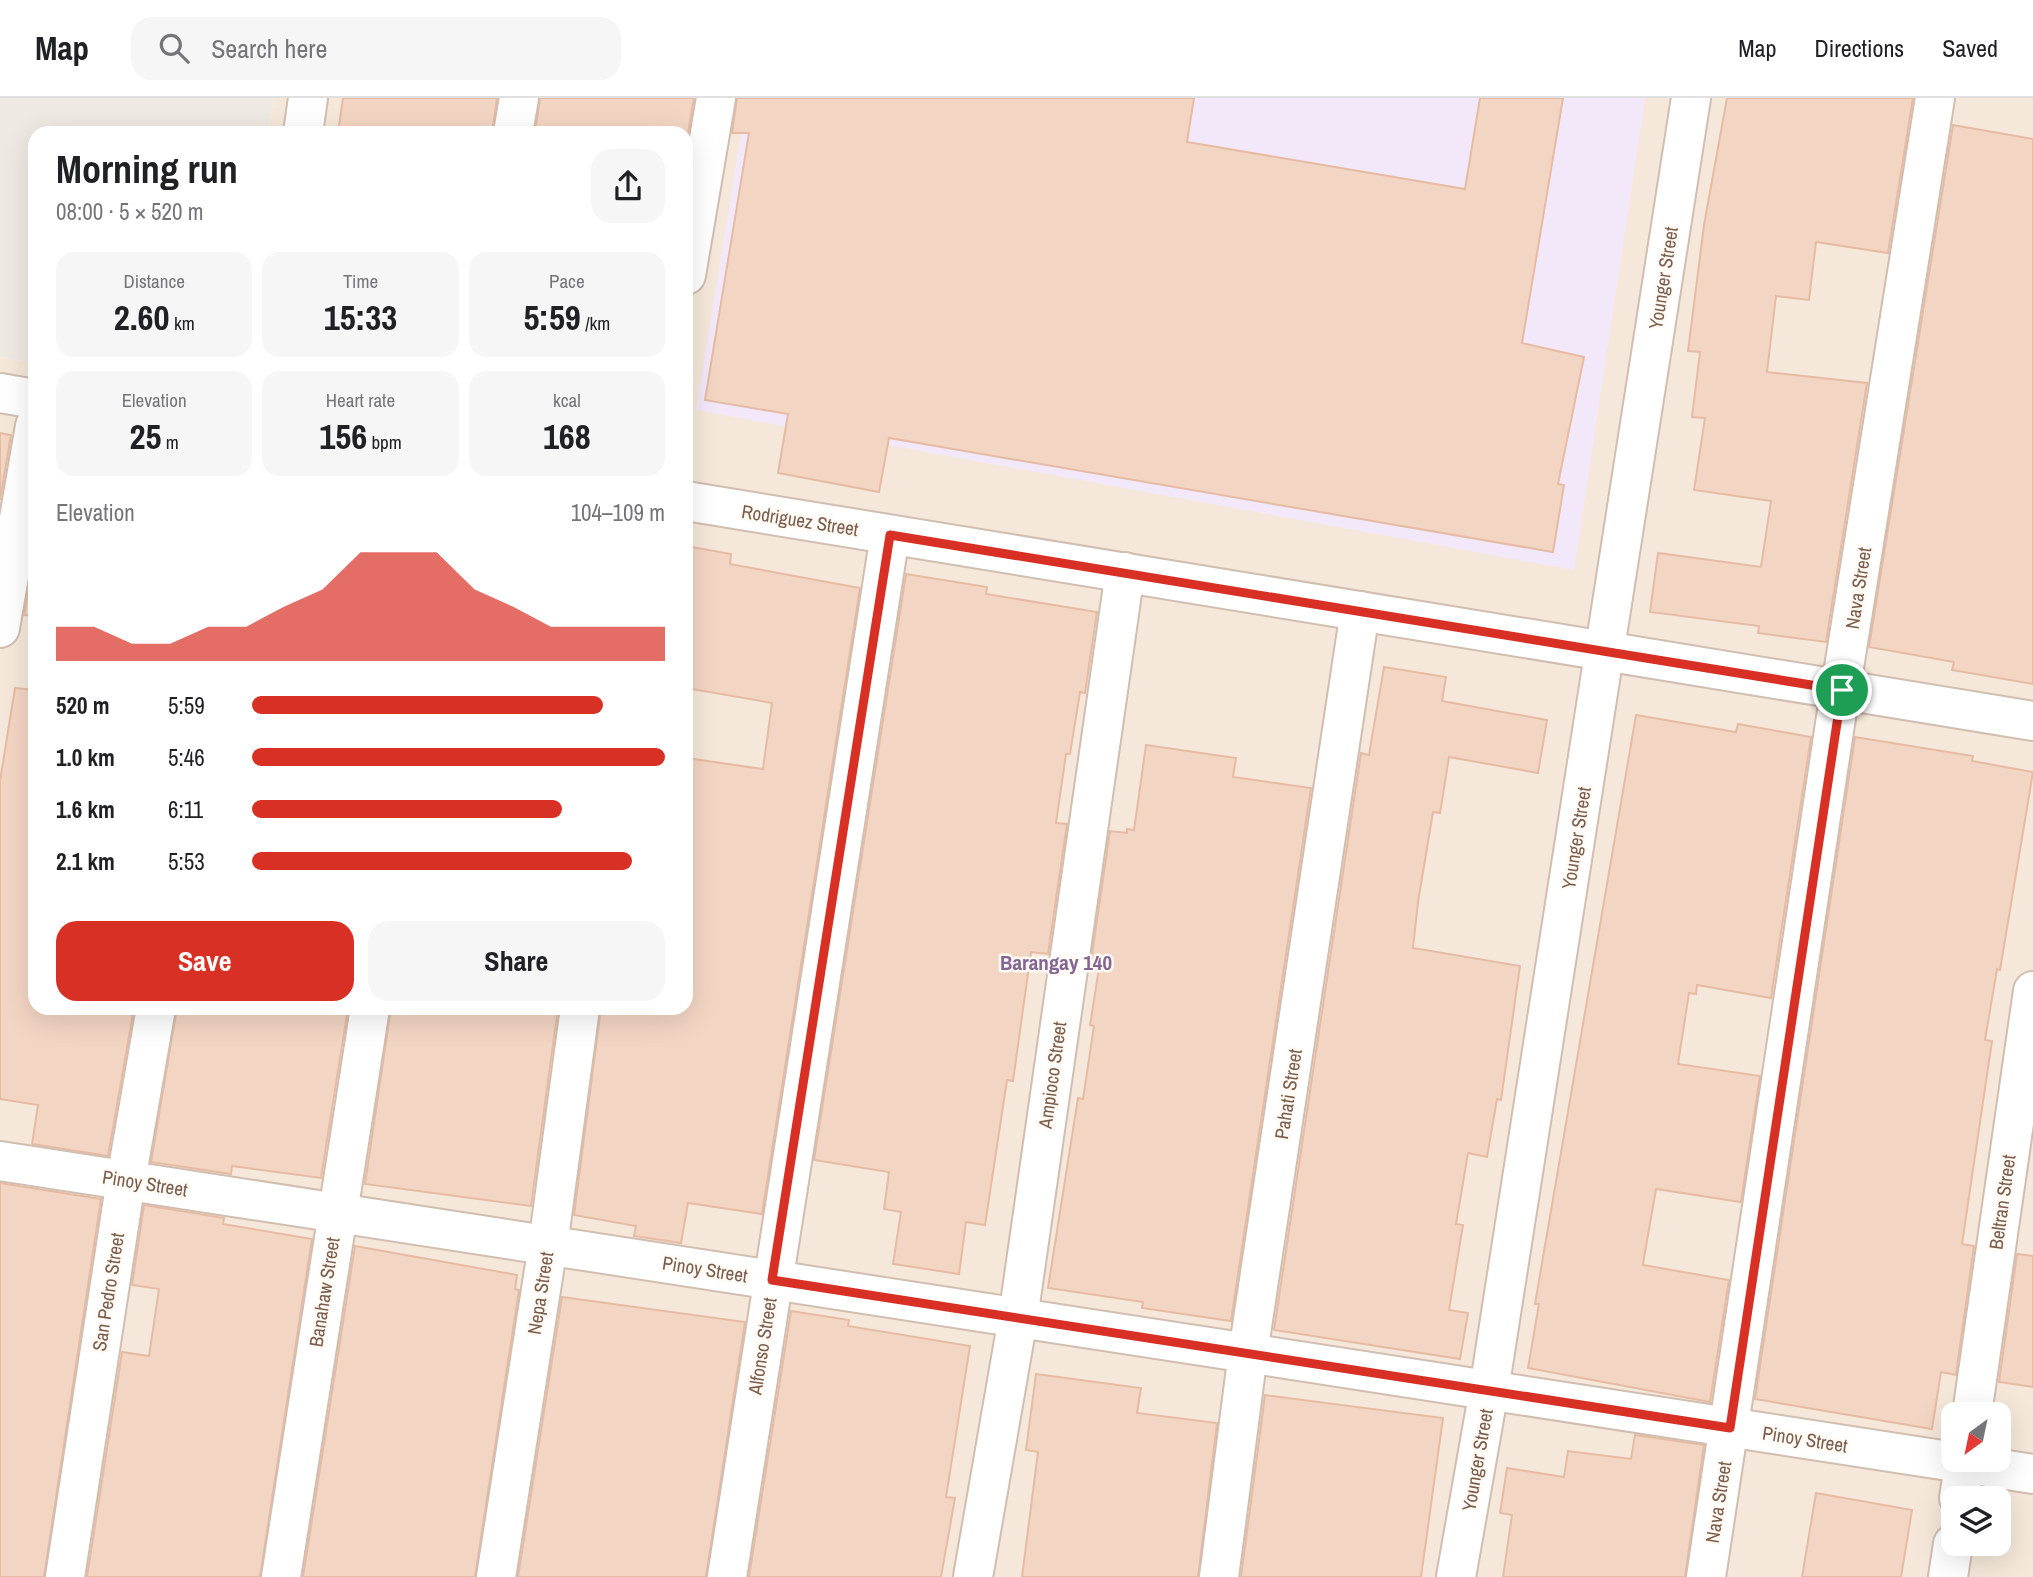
<!DOCTYPE html>
<meta charset="utf-8">
<style>
:root{--surface:#fff;--page:#f6f6f6;--text:#202124;--muted:#757577;--line:#e0e0e0;--accent:#d93025}
body{margin:0;font-family:"Archivo Narrow",sans-serif;background:var(--page);color:var(--text);height:100vh;display:flex;flex-direction:column;font-size:26px;white-space:nowrap}
*{box-sizing:border-box;margin:0}
p{font-size:23px;color:var(--muted)}
.icon{flex:none;width:38px;height:38px;fill:none;stroke:currentColor;stroke-width:2;stroke-linecap:round;stroke-linejoin:round}
.map{position:relative;flex:1;overflow:hidden}
.side{position:absolute;left:28px;top:28px;width:665px;height:889px;display:flex;flex-direction:column;background:var(--surface);border-radius:21px;box-shadow:0 7px 28px #0002}
.side>*{flex:none}
.needle{width:46px;rotate:213deg}
.buttons{position:absolute;left:1941px;top:1304px;display:grid;gap:14px}
.buttons a{display:grid;place-items:center;width:70px;height:70px;border-radius:14px;background:var(--surface);box-shadow:0 7px 28px #0002;font-size:35px}
.pin{position:absolute;display:grid;place-items:center;width:60px;height:60px;color:#fff;margin:-30px;border:4px solid #fff;border-radius:50%;box-shadow:0 2px 7px #0007}
.round{display:grid;place-items:center;flex:none;width:74px;height:74px;border-radius:21px;background:var(--page)}
.headline{display:flex;align-items:center;justify-content:space-between;height:119px;padding:0 28px}
h1{font-size:38px;font-weight:800;line-height:52px}
.metrics{display:grid;grid-template-columns:repeat(3,1fr);gap:10px;height:119px;padding:7px 28px}
.metrics div{display:grid;align-content:center;border-radius:18px;background:var(--page);text-align:center}
.metrics b{font-size:35px;font-weight:800}
.metrics small{font-size:19px;font-weight:400}
.metrics p{font-size:19px}
.chart{height:196px;padding:14px 28px}
.chart p{display:flex;justify-content:space-between}
.chart svg{width:100%;height:126px;margin-top:7px;fill:var(--accent);opacity:.7}
.action{display:flex;gap:14px;margin-top:auto;padding:14px 28px}
.action a{flex:1;height:80px;border-radius:21px;background:var(--accent);color:#fff;font-size:28px;font-weight:800;line-height:80px;text-align:center}
.action a+a{background:var(--page);color:var(--text)}
ul{padding:0 28px;list-style:none;font-size:23px}
li{display:grid;grid-template-columns:112px 84px 1fr;align-items:center;height:52px}
li i{height:18px;border-radius:9px;background:var(--accent)}
header{display:flex;align-items:center;gap:42px;box-sizing:border-box;height:98px;padding:0 35px;background:var(--surface);border-bottom:2px solid var(--line)}
header strong{font-size:33px}
nav{display:flex;gap:38px;margin-inline-start:auto;font-size:24px}
.search{width:490px;height:63px;background:var(--page);display:flex;align-items:center;gap:18px;box-sizing:border-box;padding:0 24px;border-radius:21px;color:var(--muted);font-size:26px}
.map>svg:first-child{display:block}
.residential{fill:#f5e8da;fill-rule:evenodd}
.industrial{fill:#efe9e4}
.education{fill:#f3e8fa}
.building{fill:#f3d5c3;stroke:#e6bba3;stroke-width:2}
.lines{fill:none;stroke-linecap:round;stroke-linejoin:round}
.minor-casing{stroke:#d1beb0;stroke-width:42}
.minor{stroke:#fff;stroke-width:38}
.route-casing{stroke:#fff;stroke-width:14}
.route{stroke:#d93025;stroke-width:9}
.labels{text-anchor:middle;stroke-width:5;stroke-linejoin:round;paint-order:stroke}
.street-label{font-size:19px;fill:#7a5c4d;stroke:#fffaf3}
.neighbourhood-label{font-size:21px;font-weight:bold;fill:#846695;stroke:#fffaf3}
</style>
<header>
<strong>Map</strong>
<div class="search"><svg class="icon" aria-label="search" viewBox="0 0 24 24"><circle cx="10" cy="10" r="6"/><path d="M15 15l6 6"/></svg>Search here</div>
<nav><a>Map</a><a>Directions</a><a>Saved</a></nav>
</header>
<div class="map">
<svg width="2033" height="1479" viewBox="0 0 2033 1479">
<rect width="100%" height="100%" fill="#fdf6ec"/>
<!-- residential -->
<path class="residential" d="M274,0h1759v1479h-2033v-1220l35,6v645h651v-875h-418zM1953,1316h45v46h-45zM1953,1400h45v46h-45z"/>
<!-- industrial -->
<polygon class="industrial" points="0,0 274,0 268,35 35,35 35,265 0,259"/>
<!-- education -->
<polygon class="education" points="747,0 1645,0 1574,472 696,312"/>
<!-- building -->
<g class="building">
<polygon points="343,0 497,0 492,35 338,35"/>
<polygon points="540,0 694,0 688,35 535,35"/>
<polygon points="737,0 1194,0 1187,44 1465,91 1480,0 1563,0 1522,245 1584,259 1558,386 1564,387 1553,454 889,340 879,394 778,375 788,316 705,302 749,35 732,35"/>
<polygon points="1727,0 1913,0 1888,155 1816,144 1809,202 1776,198 1767,274 1867,285 1826,544 1758,535 1759,528 1650,514 1658,455 1761,469 1771,403 1694,392 1705,320 1692,319 1700,254 1688,253 1704,127"/>
<polygon points="1953,27 2033,41 2033,586 1952,572 1954,564 1869,549"/>
<polygon points="0,335 11,337 0,402"/>
<polygon points="686,448 731,456 730,466 860,490 762,1116 688,1105 681,1145 634,1138 636,1128 574,1117 601,910 686,910 686,660 763,671 772,605 686,590"/>
<polygon points="35,456 35,518 24,517"/>
<polygon points="906,476 987,489 986,496 1097,514 1085,595 1080,594 1070,656 1066,656 1056,725 1067,726 1048,856 1031,854 1013,983 1007,982 985,1127 966,1124 959,1176 893,1166 901,1114 884,1111 889,1074 814,1062"/>
<polygon points="1384,569 1446,579 1442,603 1547,622 1538,675 1449,659 1440,715 1433,714 1418,804 1413,850 1520,868 1501,1002 1497,1001 1487,1059 1468,1055 1456,1126 1463,1127 1449,1212 1468,1215 1460,1261 1274,1232 1361,655 1369,657"/>
<polygon points="15,590 35,592 35,910 134,910 108,1058 32,1046 38,1007 0,1001 0,683"/>
<polygon points="1636,617 1736,634 1738,626 1811,639 1771,900 1697,887 1696,896 1689,895 1678,966 1760,978 1741,1104 1656,1091 1644,1160 1643,1167 1729,1182 1710,1304 1528,1270 1539,1206 1535,1206"/>
<polygon points="1855,639 1973,658 1972,663 2033,674 2000,872 1997,871 1985,942 1992,943 1962,1146 1974,1148 1956,1277 1941,1274 1932,1331 1755,1301"/>
<polygon points="1146,647 1236,660 1233,679 1311,690 1231,1223 1142,1210 1143,1204 1048,1190 1078,1000 1083,1001 1094,928 1090,927 1100,864 1091,863 1110,733 1127,735 1127,731 1134,732"/>
<polygon points="177,910 348,910 321,1080 232,1068 231,1076 151,1064"/>
<polygon points="391,910 558,910 531,1108 365,1086"/>
<polygon points="0,1085 101,1101 44,1479 0,1479"/>
<polygon points="144,1107 224,1120 223,1126 312,1141 260,1479 87,1479 122,1254 149,1258 159,1191 132,1187"/>
<polygon points="355,1148 517,1177 515,1191 519,1192 475,1479 303,1479"/>
<polygon points="2017,1156 2033,1158 2033,1289 1999,1284"/>
<polygon points="562,1199 745,1224 706,1479 518,1479"/>
<polygon points="791,1213 849,1222 848,1228 970,1248 946,1399 955,1400 941,1479 749,1479"/>
<polygon points="1036,1276 1141,1290 1137,1315 1217,1325 1198,1479 1022,1479 1038,1354 1026,1352"/>
<polygon points="1265,1297 1443,1320 1421,1479 1241,1479"/>
<polygon points="1635,1337 1704,1347 1685,1479 1503,1479 1512,1417 1500,1415 1507,1370 1564,1379 1568,1353 1631,1361"/>
<polygon points="1816,1395 1912,1412 1901,1479 1802,1479"/>
</g>
<g class="lines">
<defs>
<g id="minor">
<polyline points="303,35 308,0"/>
<polyline points="513,35 519,0"/>
<polyline points="686,177 716,0"/>
<polyline points="0,295 35,301"/>
<polyline points="686,403 2033,623"/>
<polyline points="0,530 35,328"/>
<polyline points="0,1063 2033,1376"/>
<polyline points="1972,1316 2033,893"/>
<polyline points="1959,1400 1965,1362"/>
<polyline points="65,1479 126,1082 156,910"/>
<polyline points="281,1479 370,910"/>
<polyline points="496,1479 548,1147 580,910"/>
<polyline points="727,1479 890,437"/>
<polyline points="973,1479 1018,1220 1125,474"/>
<polyline points="1219,1479 1248,1255 1360,513"/>
<polyline points="1456,1479 1489,1292 1691,0"/>
<polyline points="1706,1479 1835,626 1935,0"/>
<polyline points="1948,1479 1953,1446"/>
</g>
</defs>
<!-- minor casing -->
<use href="#minor" class="minor-casing"/>
<!-- minor -->
<use href="#minor" class="minor"/>
</g>
<g class="lines">
<defs>
<polygon id="route" points="890,437 1842,592 1730,1330 772,1182"/>
</defs>
<!-- route casing -->
<use href="#route" class="route-casing"/>
<!-- route -->
<use href="#route" class="route"/>
</g>
<g class="labels">
<!-- street labels -->
<g class="street-label">
<text transform="translate(1663 180) rotate(-81)" y="7">Younger Street</text>
<text transform="translate(800 422) rotate(9)" y="7">Rodriguez Street</text>
<text transform="translate(1858 490) rotate(-81)" y="7">Nava Street</text>
<text transform="translate(1576 740) rotate(-81)" y="7">Younger Street</text>
<text transform="translate(1052 977) rotate(-82)" y="7">Ampioco Street</text>
<text transform="translate(1288 996) rotate(-81)" y="7">Pahati Street</text>
<text transform="translate(145 1085) rotate(9)" y="7">Pinoy Street</text>
<text transform="translate(2002 1104) rotate(-82)" y="7">Beltran Street</text>
<text transform="translate(705 1171) rotate(9)" y="7">Pinoy Street</text>
<text transform="translate(108 1194) rotate(-81)" y="7">San Pedro Street</text>
<text transform="translate(324 1194) rotate(-81)" y="7">Banahaw Street</text>
<text transform="translate(540 1195) rotate(-81)" y="7">Nepa Street</text>
<text transform="translate(762 1248) rotate(-81)" y="7">Alfonso Street</text>
<text transform="translate(1805 1341) rotate(9)" y="7">Pinoy Street</text>
<text transform="translate(1477 1362) rotate(-80)" y="7">Younger Street</text>
<text transform="translate(1718 1404) rotate(-81)" y="7">Nava Street</text>
</g>
<!-- neighbourhood labels -->
<g class="neighbourhood-label">
<text x="1056" y="872">Barangay 140</text>
</g>
</g>
</svg>
<div class="buttons">
<a><svg class="needle" viewBox="-14 -14 28 28"><path d="M0-13l5 13h-10z" fill="#e53935"/><path d="M0 13l5-13h-10z" fill="#757577"/></svg></a>
<a><svg class="icon" aria-label="layers" viewBox="0 0 24 24"><path d="M12 4l9 5-9 5-9-5zM3 14l9 5 9-5"/></svg></a>
</div>
<div class="pin" style="left:1842px;top:592px;background:#1e9e55"><svg class="icon" aria-label="arrive" viewBox="0 0 24 24"><path d="M6 21V4h12l-3 4 3 4H6"/></svg></div>
<section class="side">
<div class="headline"><div><h1>Morning run</h1><p>08:00 · 5 × 520 m</p></div><a class="round"><svg class="icon" aria-label="share" viewBox="0 0 24 24"><path d="M12 15V3M7 8l5-5 5 5M5 13v7h14v-7"/></svg></a></div>
<div class="metrics">
<div><p>Distance</p><b>2.60<small> km</small></b></div>
<div><p>Time</p><b>15:33</b></div>
<div><p>Pace</p><b>5:59<small> /km</small></b></div>
</div>
<div class="metrics">
<div><p>Elevation</p><b>25<small> m</small></b></div>
<div><p>Heart rate</p><b>156<small> bpm</small></b></div>
<div><p>kcal</p><b>168</b></div>
</div>
<div class="chart"><p><span>Elevation</span>104–109 m</p>
<svg viewBox="0 0 160 44" preserveAspectRatio="none"><path d="M0 44V32L10 32L20 38L30 38L40 32L50 32L60 25L70 19L80 6L90 6L100 6L110 19L120 25L130 32L140 32L150 32L160 32V44z"/></svg>
</div>
<ul>
<li><b>520 m</b>5:59<i style="width:85%"></i></li>
<li><b>1.0 km</b>5:46<i style="width:100%"></i></li>
<li><b>1.6 km</b>6:11<i style="width:75%"></i></li>
<li><b>2.1 km</b>5:53<i style="width:92%"></i></li>
</ul>
<div class="action"><a>Save</a><a>Share</a></div>
</section>
</div>
